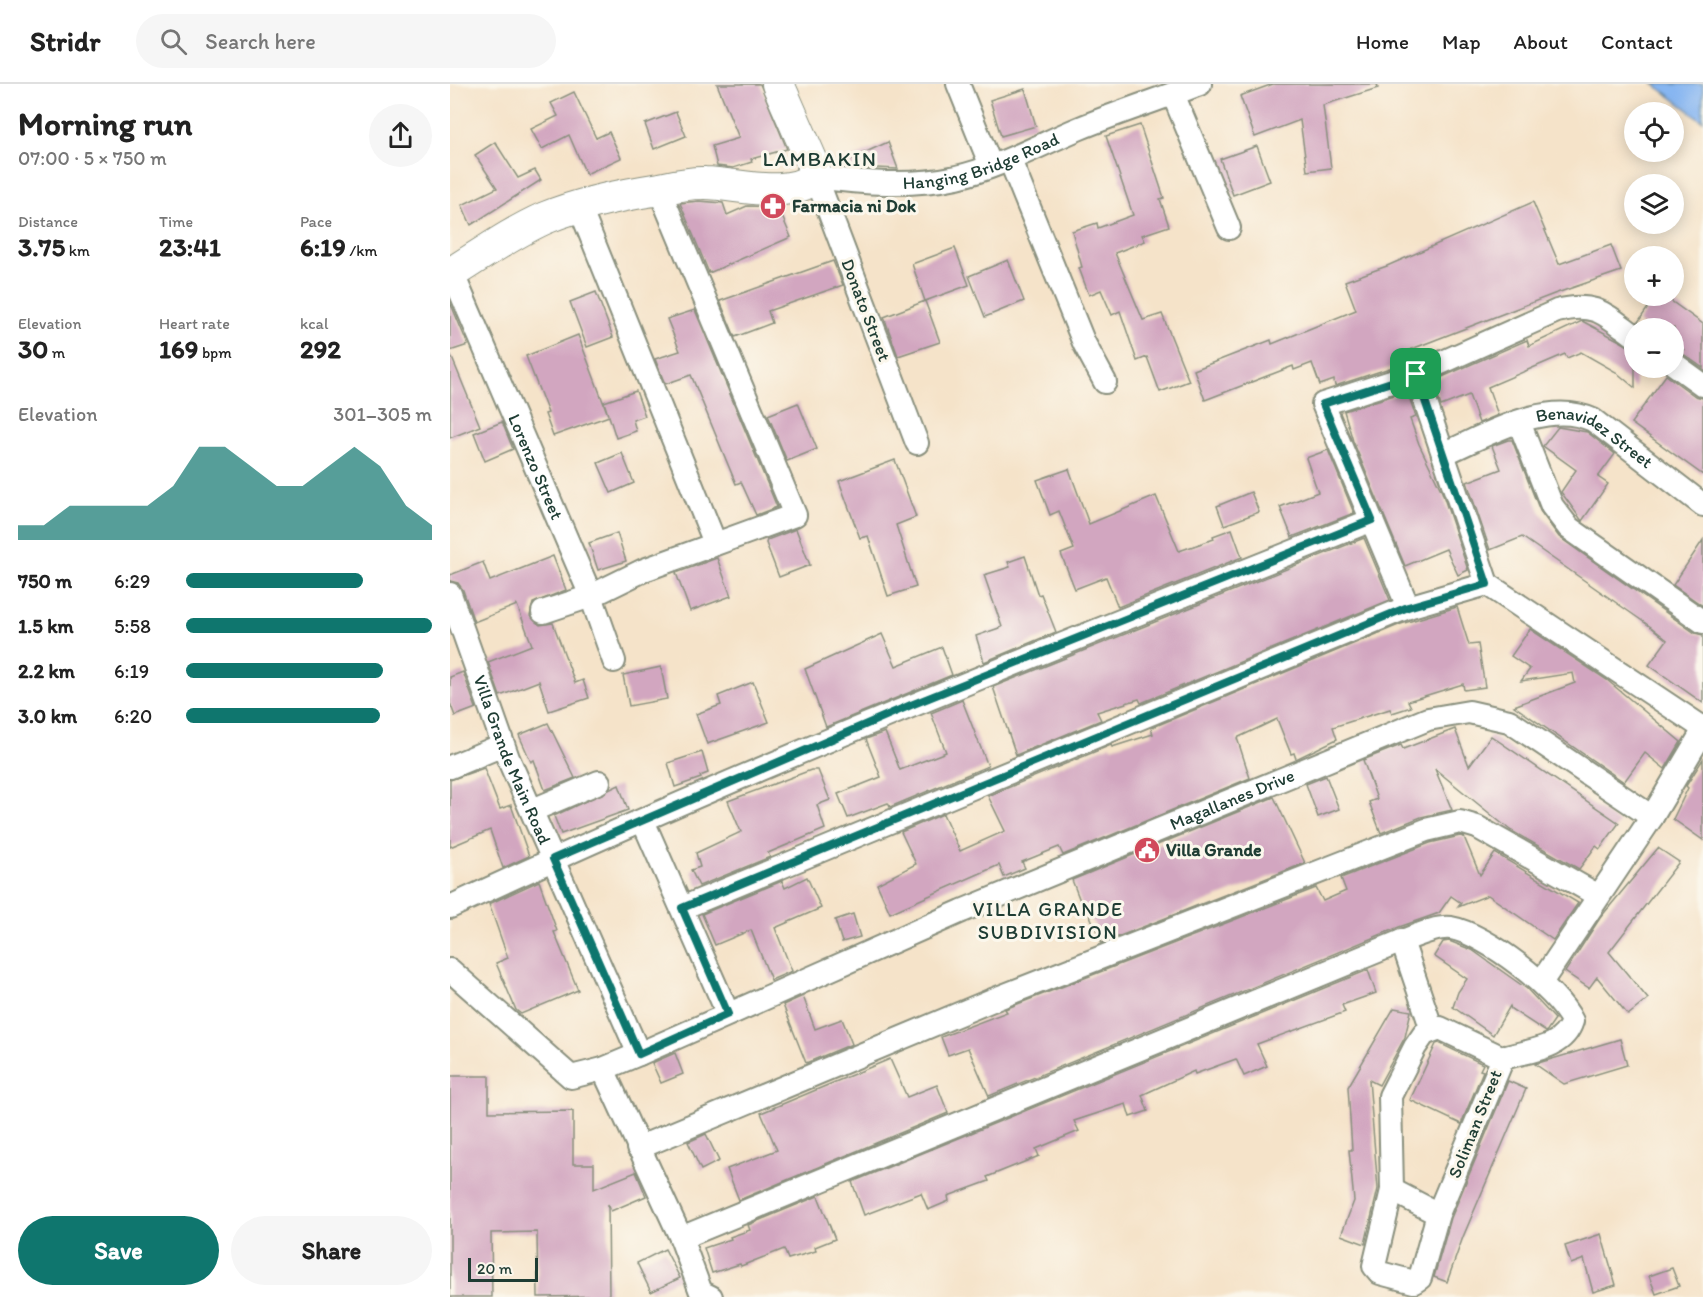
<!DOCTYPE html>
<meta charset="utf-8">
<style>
:root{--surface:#fff;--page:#f6f6f6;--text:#222;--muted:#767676;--line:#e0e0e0;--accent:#0f766e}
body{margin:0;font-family:Itim,sans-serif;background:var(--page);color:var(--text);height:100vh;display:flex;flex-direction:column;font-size:22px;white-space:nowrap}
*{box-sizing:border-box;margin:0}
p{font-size:20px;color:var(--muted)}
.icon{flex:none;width:33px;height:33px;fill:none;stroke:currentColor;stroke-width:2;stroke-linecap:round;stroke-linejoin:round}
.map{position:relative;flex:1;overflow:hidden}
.details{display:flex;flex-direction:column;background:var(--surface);width:450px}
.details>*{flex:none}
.tools{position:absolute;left:1174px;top:18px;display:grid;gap:12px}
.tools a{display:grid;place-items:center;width:60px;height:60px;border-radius:50%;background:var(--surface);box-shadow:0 3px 15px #0003;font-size:30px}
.scale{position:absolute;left:18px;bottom:15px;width:70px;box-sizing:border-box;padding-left:6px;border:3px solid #1f3d34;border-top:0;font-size:16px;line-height:21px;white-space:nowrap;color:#1f3d34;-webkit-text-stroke:4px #fbf7ec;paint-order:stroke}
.pin{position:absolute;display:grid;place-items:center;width:51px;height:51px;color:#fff;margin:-26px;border-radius:12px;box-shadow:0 3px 9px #0006}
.round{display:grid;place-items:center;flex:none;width:63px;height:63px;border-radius:32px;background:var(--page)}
.summary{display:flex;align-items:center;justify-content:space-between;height:102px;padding:0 18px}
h1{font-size:33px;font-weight:700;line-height:45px}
.figures{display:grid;grid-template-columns:repeat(3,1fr);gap:9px;height:102px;padding:6px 18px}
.figures div{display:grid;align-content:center}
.figures b{font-size:26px;font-weight:700}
.figures small{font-size:16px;font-weight:400}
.figures p{font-size:16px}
.chart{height:168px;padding:12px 18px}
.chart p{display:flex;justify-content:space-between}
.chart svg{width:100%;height:108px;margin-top:6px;fill:var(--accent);opacity:.7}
.action{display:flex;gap:12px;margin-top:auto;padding:12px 18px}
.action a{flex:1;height:69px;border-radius:36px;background:var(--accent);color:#fff;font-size:24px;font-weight:700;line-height:69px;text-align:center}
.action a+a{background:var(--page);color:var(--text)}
ul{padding:0 18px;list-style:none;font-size:20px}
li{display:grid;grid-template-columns:96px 72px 1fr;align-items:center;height:45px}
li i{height:15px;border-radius:8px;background:var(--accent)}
header{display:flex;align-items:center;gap:36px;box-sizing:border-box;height:84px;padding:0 30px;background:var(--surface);border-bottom:2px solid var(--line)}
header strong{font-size:28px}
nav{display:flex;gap:33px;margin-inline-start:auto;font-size:21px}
.search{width:420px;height:54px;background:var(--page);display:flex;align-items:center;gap:15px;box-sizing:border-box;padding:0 21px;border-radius:33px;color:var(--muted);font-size:22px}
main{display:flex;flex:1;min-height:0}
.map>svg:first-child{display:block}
.water{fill:#87b6f1;stroke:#537a92;stroke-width:1.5}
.building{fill:#d2a6c0}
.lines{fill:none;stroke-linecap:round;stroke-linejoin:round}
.street-casing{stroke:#8a907e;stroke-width:26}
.secondary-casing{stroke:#8a907e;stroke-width:34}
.street{stroke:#fff;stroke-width:22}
.secondary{stroke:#fff;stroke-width:32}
.route-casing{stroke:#fff;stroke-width:12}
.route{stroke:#0f766e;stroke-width:8}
.labels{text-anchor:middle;stroke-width:6;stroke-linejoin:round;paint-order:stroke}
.street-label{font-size:18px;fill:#1f3d34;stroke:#fbf7ec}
.poi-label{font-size:18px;font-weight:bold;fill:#1f3d34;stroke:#fbf7ec;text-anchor:start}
.neighbourhood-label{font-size:20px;letter-spacing:1.5px;fill:#1f3d34;stroke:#fbf7ec}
.quarter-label{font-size:21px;letter-spacing:1.5px;fill:#1f3d34;stroke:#fbf7ec}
</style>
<header>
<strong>Stridr</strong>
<div class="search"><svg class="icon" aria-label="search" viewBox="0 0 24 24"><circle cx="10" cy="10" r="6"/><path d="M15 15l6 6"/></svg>Search here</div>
<nav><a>Home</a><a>Map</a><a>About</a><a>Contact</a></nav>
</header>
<main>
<section class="details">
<div class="summary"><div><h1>Morning run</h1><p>07:00 · 5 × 750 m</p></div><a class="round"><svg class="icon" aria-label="share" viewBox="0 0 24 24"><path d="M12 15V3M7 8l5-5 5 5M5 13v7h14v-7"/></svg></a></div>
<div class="figures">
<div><p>Distance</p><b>3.75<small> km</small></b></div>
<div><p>Time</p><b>23:41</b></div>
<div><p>Pace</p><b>6:19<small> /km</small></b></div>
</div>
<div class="figures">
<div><p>Elevation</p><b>30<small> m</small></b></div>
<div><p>Heart rate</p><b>169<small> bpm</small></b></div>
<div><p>kcal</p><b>292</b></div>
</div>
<div class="chart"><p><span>Elevation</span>301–305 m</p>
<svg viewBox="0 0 160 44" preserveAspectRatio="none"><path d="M0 44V38L10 38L20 30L30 30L40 30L50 30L60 22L70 6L80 6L90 14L100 22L110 22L120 14L130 6L140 14L150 30L160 38V44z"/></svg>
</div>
<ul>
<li><b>750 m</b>6:29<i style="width:72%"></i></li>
<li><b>1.5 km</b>5:58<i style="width:100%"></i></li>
<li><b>2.2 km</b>6:19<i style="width:80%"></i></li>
<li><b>3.0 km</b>6:20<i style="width:79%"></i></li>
</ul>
<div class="action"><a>Save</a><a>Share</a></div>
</section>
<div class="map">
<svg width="1253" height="1213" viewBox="0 0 1253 1213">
<rect width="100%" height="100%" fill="#fbf7ec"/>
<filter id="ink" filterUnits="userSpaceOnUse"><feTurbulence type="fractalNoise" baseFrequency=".0167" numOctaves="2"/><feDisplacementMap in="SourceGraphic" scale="12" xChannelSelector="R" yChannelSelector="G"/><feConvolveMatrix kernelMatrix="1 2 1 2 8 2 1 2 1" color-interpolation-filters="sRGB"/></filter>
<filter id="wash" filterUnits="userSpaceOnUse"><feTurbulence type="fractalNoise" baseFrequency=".008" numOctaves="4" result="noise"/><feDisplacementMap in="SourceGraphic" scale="24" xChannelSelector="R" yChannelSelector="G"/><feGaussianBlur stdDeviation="1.35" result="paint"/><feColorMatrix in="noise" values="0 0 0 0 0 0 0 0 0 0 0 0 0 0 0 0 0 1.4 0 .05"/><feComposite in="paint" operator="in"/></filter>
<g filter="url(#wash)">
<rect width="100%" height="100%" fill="#f5e3c9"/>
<!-- water -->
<polygon class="water" points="1204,0 1253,0 1253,37"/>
<g id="blocks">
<!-- building -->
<g class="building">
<polygon points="267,0 310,0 337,65 301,75 302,78 283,84 267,82 262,62 289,54"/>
<polygon points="823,0 927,0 928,4 873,21 881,84 857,87 850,36 805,53 790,12"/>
<polygon points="575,5 586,42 551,52 540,16"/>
<polygon points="124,8 146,54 159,48 171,74 136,90 119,51 92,65 81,45 108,32 101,19"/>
<polygon points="226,28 236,52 204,65 195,40"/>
<polygon points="690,41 714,114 710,115 719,142 692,151 695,157 665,169 693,236 712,230 739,297 710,308 697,273 687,277 670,227 662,231 651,206 639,211 629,184 632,183 622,147 647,139 648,144 683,131 656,52"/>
<polygon points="45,58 68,94 85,86 91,96 21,141 12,121 47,104 25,71"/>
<polygon points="438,58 448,85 385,82"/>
<polygon points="807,62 820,97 783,111 770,75"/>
<polygon points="249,117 273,119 277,131 297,122 328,123 341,153 259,189 230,119"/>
<polygon points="1083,118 1109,180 1161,161 1171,187 1104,210 954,268 958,278 885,302 884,296 870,301 862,279 844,286 843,282 755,316 744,286 821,256 822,260 906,226 895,197 937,182"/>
<polygon points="505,164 519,201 475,217 462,180"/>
<polygon points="558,176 574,217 535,233 519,192"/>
<polygon points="383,177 393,201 318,227 322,239 285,253 270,217"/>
<polygon points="146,208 163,253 137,263 120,218"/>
<polygon points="1206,212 1214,212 1253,240 1253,284 1232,269 1234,266 1224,259 1224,244 1196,244 1188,238"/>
<polygon points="475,217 490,258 448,272 434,233"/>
<polygon points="0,218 18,261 0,267"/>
<polygon points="245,226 327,423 306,431 291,398 286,400 241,291 215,300 205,275 230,267 217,235"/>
<polygon points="1132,237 1185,265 1185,304 1166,288 1131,268 1117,274 1115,270 1038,303 1048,331 1029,339 1019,311 991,322 983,297 1077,256 1079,262"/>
<polygon points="128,251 158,331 154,318 186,307 195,332 183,336 186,347 166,354 159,332 103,352 95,330 98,329 76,272"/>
<polygon points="0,269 30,342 0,354"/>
<polygon points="1216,291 1245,312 1253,314 1253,391 1181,339"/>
<polygon points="957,307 966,333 960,335 969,360 992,408 1018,486 1008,491 996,465 955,482 903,357 894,327"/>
<polygon points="348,319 367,365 337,377 318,331"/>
<polygon points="52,338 63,365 35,377 24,349"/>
<polygon points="1108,343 1137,348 1165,370 1148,393 1158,400 1132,437 1111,408 1126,386 1093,362"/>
<polygon points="1058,356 1062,356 1090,427 1109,453 1245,549 1253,551 1253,619 1199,581 1217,556 1201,543 1072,453 1040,466 1017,398 1051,385 1042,362"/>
<polygon points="878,366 904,429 842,453 830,423 868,408 856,374"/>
<polygon points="172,369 184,399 161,409 148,379"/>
<polygon points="445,376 466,433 446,441 466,503 438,512 418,452 410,454 389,397"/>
<polygon points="619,385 639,440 706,412 729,467 764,455 763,452 782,445 792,473 668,523 656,493 625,505 611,470 624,465 609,427 600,431 587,396"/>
<polygon points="801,408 809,428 774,441 767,422"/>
<polygon points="346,445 360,481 329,493 316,459 317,456"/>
<polygon points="167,449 176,477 148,486 139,459"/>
<polygon points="914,454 940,516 691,619 689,615 647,628 651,636 566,671 543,603"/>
<polygon points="1253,456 1253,522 1223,501"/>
<polygon points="103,472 116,506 83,519 80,532 90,541 103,539 125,599 133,596 139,614 99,627 89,597 50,612 38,578 82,561 67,521 24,538 13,506 8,499 0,497 0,491 33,478 40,497"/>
<polygon points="575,472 588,511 591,510 606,548 534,578 526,552 552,543 534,491 560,483 558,478"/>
<polygon points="267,474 281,512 240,527 226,489"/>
<polygon points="1007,523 1019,561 1028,560 1035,603 1014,606 1013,600 958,617 961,623 942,629 940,625 883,643 887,655 846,675 844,669 841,670 827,635 787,654 800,694 613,771 609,763 572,778 575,784 554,793 549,781 440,829 427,800 466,780 451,748 493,730 510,767 555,747 538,712 661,661 662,663 703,650 701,644 951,540"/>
<polygon points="1080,545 1157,596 1231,658 1215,685 1195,669 1174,698 1064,622 1125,599 1123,589 1071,597 1080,585 1061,572"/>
<polygon points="432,550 446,582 492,563 502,591 376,643 355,585"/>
<polygon points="211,583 217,615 179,622 173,591"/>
<polygon points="13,588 26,624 5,632 0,619 0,593"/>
<polygon points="303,598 319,638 257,660 246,630 271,621 268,612"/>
<polygon points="512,616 538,682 440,723 438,719 398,734 388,710 431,693 416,655 435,648 450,686 496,668 481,629"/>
<polygon points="98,639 125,694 95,706 84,676 81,678 69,651"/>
<polygon points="1005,645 1019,682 1041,652 1169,739 1150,765 1146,762 1129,785 1060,746 985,685 1002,726 971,733 931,749 919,718 927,715 913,676 951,661 953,665"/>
<polygon points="252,668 258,689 250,692 251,694 225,703 218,679"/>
<polygon points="1253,675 1253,756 1223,735 1238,704 1236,702"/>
<polygon points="34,684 50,725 61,721 79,772 53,784 40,746 0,763 0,696"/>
<polygon points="361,686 368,686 380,716 367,721 375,745 318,769 320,773 249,802 241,786 250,783 246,769 291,748 278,717"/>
<polygon points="876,692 889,725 868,733 856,700"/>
<polygon points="169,701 178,726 111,750 104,732"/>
<polygon points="824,713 855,779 652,859 637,825 634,827 622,796"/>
<polygon points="1010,752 1014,753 1030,791 1045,769 1128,819 1103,856 1038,811 1008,823 1011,819 1001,812 989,829 949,843 539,1012 518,964 498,971 491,953 557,928 555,925 866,804 873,817 896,807 891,794 980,759"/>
<polygon points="1208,764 1229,778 1159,868 1198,915 1178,931 1147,893 1139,904 1115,888 1150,834"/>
<polygon points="357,793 371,824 325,844 342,887 321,896 301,846 265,861 252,830 332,797 335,804"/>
<polygon points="89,797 107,847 104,848 128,906 71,930 66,926 46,879 58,874 39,820"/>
<polygon points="403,830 410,853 392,858 385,836"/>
<polygon points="999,857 1022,866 1077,905 1105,935 1096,948 1061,925 1060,922 1043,951 1003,923 1008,908 1017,895 984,872 993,858"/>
<polygon points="918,886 926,909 892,921 895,928 807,960 817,982 794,992 786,975 745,990 744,987 692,1011 698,1027 680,1033 676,1020 624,1037 629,1047 586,1065 589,1072 537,1093 539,1097 498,1112 499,1117 478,1126 471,1109 414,1131 402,1098"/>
<polygon points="353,912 365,945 392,935 402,960 356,979 333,921"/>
<polygon points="944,924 961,927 955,953 929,1001 919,996 928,1105 915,1160 891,1151 904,1117 899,1066 902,1066 898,1003"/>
<polygon points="1170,955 1177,981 1114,1000 1085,980"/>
<polygon points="989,959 1033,980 1030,986 1033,987 1011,1040 960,1016 986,960"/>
<polygon points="225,969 233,990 211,999 202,979"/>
<polygon points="440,975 457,1013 487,1001 498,1029 289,1116 277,1085 327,1066 311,1029"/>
<polygon points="0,992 39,992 39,1028 123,1027 123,1080 144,1080 144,1105 186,1088 196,1112 161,1127 158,1120 159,1212 88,1213 87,1148 41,1149 42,1213 0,1213"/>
<polygon points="1058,997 1076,1005 1013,1153 997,1198 984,1193 1001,1134"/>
<polygon points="256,1050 269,1077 251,1086 238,1058"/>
<polygon points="368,1112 385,1155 365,1163 366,1167 338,1175 334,1165 291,1182 290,1180 262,1189 254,1164 281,1155 280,1153 300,1146 298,1141"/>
<polygon points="1151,1150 1166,1201 1143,1208 1134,1175 1121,1180 1115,1162"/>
<polygon points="215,1165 230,1194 201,1208 187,1179"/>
<polygon points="1222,1184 1229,1202 1206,1210 1199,1192"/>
</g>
</g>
</g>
<g filter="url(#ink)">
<use href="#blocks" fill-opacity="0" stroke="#8a907e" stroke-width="1.5"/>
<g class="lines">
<defs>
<g id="street">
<polyline points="508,0 541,82"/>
<polyline points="723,10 779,144"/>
<polyline points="560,76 634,259 655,298"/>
<polyline points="129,122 265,459"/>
<path id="s1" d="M2,188l139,324 23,65"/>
<polyline points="1224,280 1253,301"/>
<polyline points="966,290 1037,500"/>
<polyline points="1069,338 1102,422 1119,444 1253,538"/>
<path id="s2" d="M467,359l-101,-266c45,6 95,10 141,0 43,-10 82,-32 123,-49 39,-16 80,-29 120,-44"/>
<path id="s3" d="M993,370c43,-18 103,-56 150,-34l110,85"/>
<path id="s4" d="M0,510l58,164 131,296"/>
<path d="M958,523l-85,-203 93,-30 141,-63c38,-10 48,3 78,25"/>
<polyline points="93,528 141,512 194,486 345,431 209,105"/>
<polyline points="0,683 53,661"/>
<polyline points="83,726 149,698"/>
<polyline points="193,737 278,930"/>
<path d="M0,823c302,-141 613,-263 922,-387"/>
<polyline points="232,824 958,523 1037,500 1253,644"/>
<polyline points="952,857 982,946"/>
<path id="s5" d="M0,886l121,107 32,-8 36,-15 323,-143 466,-192 41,-7 40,9 143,96"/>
<polyline points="1092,897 1202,733 1253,647"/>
<polyline points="153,985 231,1154 251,1208 261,1213"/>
<polyline points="188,1064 540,917 976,746 1010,738 1027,743 1147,811"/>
<polyline points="942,1106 988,1130"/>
<path d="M231,1154l721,-297c14,-5 34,-15 49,-13 35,6 106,61 121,93 -9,29 -43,29 -69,37l-65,156 -18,64 -6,4 -34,-9 -6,-7 18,-76 -2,-94 25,-49 9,-13 16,-6 63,30"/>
</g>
<path id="secondary" d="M0,190c31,-19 61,-41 95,-56 36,-15 76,-23 115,-29 14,-3 30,-7 45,-6 36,1 81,17 111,-6l-3,-13 -35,-80"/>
</defs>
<!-- street casing -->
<use href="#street" class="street-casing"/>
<!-- secondary casing -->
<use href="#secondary" class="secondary-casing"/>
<!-- street -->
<use href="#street" class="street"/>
<!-- secondary -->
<use href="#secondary" class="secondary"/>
</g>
</g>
<g class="lines" filter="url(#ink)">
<defs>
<polygon id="route" points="966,290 1037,500 958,523 232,824 278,930 189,970 103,775 461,621 922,436 873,320"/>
</defs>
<!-- route casing -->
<use href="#route" class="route-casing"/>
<!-- route -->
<use href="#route" class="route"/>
</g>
<!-- icons -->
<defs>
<symbol id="pharmacy-disc" viewBox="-11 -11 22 22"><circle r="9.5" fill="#d1495b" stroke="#fbf7ec"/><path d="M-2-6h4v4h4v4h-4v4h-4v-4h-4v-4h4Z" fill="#fff"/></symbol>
<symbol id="civic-disc" viewBox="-11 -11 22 22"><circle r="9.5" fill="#d1495b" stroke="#fbf7ec"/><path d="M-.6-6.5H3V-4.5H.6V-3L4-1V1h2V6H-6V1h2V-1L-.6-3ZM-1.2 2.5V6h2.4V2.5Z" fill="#fff"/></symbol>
</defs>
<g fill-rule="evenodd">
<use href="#pharmacy-disc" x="308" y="107" width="30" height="30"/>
<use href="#civic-disc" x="682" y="751" width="30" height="30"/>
</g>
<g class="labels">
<!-- street labels -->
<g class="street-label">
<text dy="6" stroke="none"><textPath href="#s2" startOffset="453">Hanging Bridge Road</textPath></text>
<text transform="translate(416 226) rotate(69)" y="6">Donato Street</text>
<text dy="6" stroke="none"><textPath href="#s3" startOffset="166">Benavidez Street</textPath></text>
<text dy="6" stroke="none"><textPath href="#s1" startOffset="212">Lorenzo Street</textPath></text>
<text dy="6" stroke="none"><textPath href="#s4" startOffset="177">Villa Grande Main Road</textPath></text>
<text dy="6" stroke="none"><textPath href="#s5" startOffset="879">Magallanes Drive</textPath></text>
<text transform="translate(1025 1040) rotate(-68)" y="6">Soliman Street</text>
</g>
<!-- poi labels -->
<g class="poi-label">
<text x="342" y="128">Farmacia ni Dok</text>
<text x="716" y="772">Villa Grande</text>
</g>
<!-- neighbourhood labels -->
<g class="neighbourhood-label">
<text x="598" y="832">VILLA GRANDE<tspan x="598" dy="23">SUBDIVISION</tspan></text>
</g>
<!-- quarter labels -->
<g class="quarter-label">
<text x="370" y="82">LAMBAKIN</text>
</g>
</g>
</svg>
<div class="tools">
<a><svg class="icon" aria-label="locate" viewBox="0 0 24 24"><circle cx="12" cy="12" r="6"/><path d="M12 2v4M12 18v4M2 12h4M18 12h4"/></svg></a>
<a><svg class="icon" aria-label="layers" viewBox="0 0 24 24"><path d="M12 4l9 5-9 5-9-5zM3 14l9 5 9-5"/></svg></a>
<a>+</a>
<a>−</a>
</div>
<div class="scale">20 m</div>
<div class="pin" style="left:966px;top:290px;background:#1e9e55"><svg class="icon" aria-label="arrive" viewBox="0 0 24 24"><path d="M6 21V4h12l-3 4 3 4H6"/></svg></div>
</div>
</main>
